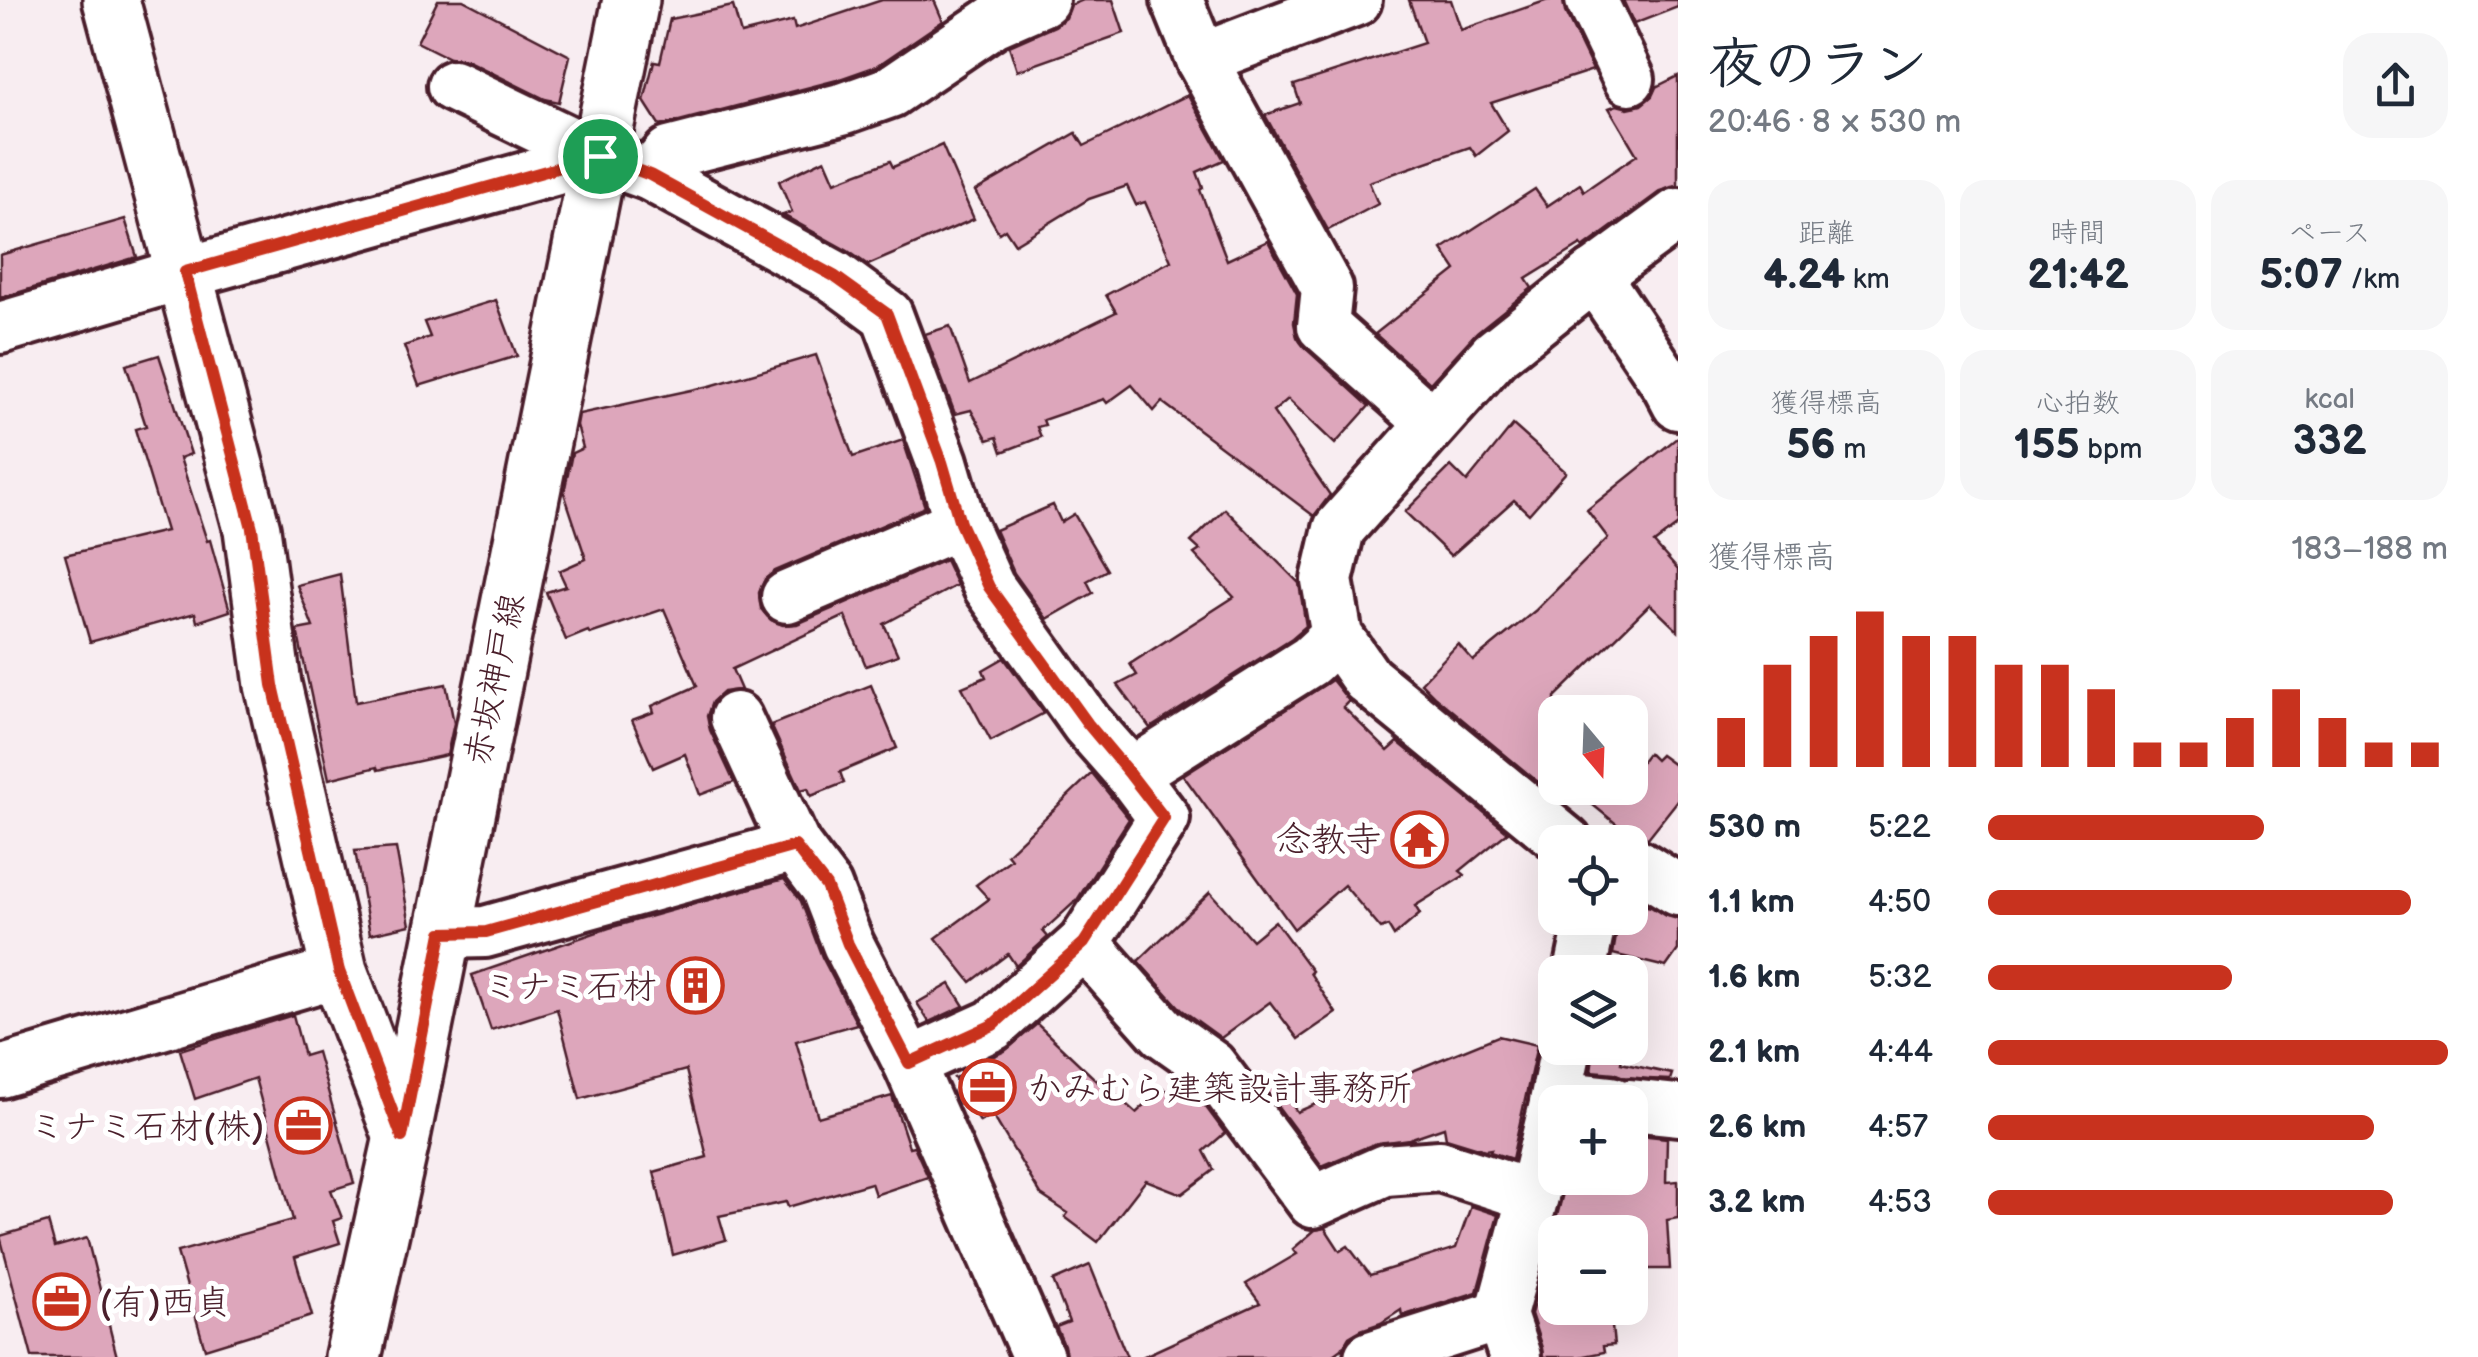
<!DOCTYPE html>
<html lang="ja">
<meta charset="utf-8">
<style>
:root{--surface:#fff;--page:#f6f6f7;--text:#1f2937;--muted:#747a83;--accent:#c8321e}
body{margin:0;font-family:"Balsamiq Sans","Klee One",sans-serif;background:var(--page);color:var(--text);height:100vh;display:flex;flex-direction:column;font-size:38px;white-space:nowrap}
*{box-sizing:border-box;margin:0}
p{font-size:32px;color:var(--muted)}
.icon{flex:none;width:55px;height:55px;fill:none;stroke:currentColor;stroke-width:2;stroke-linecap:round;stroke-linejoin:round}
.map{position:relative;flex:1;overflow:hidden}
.sheet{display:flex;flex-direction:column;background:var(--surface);width:800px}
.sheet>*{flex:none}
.needle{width:65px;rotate:161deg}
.fabs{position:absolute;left:1538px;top:695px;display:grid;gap:20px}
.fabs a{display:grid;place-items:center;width:110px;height:110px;border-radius:20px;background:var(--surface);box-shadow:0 10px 40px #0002;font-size:50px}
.pin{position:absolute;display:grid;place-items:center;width:85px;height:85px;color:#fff;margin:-42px;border:5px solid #fff;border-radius:50%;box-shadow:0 2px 10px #0007}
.round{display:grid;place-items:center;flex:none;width:105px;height:105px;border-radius:30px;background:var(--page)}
.summary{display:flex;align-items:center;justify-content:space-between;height:170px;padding:0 30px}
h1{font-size:55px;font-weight:700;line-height:75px}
.figures{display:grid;grid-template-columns:repeat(3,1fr);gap:15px;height:170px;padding:10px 30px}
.figures div{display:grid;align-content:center;border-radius:25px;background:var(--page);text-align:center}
.figures b{font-size:42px;font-weight:700}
.figures small{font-size:28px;font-weight:400}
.figures p{font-size:28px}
.chart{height:280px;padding:20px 30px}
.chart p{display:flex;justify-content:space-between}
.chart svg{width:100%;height:180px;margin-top:10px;stroke:var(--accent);stroke-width:6}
ul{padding:0 30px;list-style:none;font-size:32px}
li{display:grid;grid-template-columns:160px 120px 1fr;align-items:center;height:75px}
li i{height:25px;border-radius:12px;background:var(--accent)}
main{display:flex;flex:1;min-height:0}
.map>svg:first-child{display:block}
.building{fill:#dda6bb;stroke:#4a1f2b;stroke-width:2.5}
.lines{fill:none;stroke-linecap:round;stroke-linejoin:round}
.minor-casing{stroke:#4a1f2b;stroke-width:58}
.tertiary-casing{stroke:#4a1f2b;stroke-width:62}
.secondary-casing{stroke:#4a1f2b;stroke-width:62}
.minor{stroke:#fff;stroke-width:50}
.tertiary{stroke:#fff;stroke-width:55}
.secondary{stroke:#fff;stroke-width:55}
.route-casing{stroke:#fff;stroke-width:20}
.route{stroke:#c8321e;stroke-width:12}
.labels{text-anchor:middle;stroke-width:10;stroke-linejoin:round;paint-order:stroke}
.street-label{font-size:35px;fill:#4a1f2b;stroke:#fff}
.poi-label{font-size:35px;fill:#4a1f2b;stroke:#fff;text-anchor:end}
</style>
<main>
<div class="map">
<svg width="1678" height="1357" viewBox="0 0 1678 1357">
<rect width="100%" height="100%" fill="#f8edf1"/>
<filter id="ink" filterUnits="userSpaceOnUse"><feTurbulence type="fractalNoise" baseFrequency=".01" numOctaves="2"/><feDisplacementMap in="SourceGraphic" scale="20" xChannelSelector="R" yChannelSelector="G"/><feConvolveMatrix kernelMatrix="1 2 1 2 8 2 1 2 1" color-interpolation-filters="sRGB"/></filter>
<g filter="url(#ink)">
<!-- building -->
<g class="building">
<polygon points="438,0 463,0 570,56 559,102 545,99 466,60 449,58 417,42"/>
<polygon points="882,0 934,0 943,21 877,66 837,80 660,126 644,101 654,61 660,62 670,19 733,6 741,34 793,21 795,29"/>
<polygon points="1083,0 1113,0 1124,33 1017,71 1009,46 1055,26 1066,18 1071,5"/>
<polygon points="1409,0 1451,0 1461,30 1548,0 1563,0 1565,12 1593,70 1491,103 1508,131 1476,156 1470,147 1369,182 1378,204 1328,230 1265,115 1300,103 1294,85 1424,43"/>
<polygon points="1623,0 1678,0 1678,7 1634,24"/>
<polygon points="1678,76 1678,186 1661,191 1583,248 1581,245 1526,279 1532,288 1477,332 1430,383 1375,334 1456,270 1442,249 1535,189 1547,206 1580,184 1584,191 1637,155 1609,108 1617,105 1628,108 1641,105 1652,96 1656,87"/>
<polygon points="1188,95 1224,160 1197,172 1203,188 1200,190 1227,260 1268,241 1297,294 1294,323 1297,337 1304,347 1369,406 1335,444 1288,399 1273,412 1330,495 1314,516 1162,402 1154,411 1132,385 1107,403 1104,399 1043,420 1045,425 1037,427 1041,437 1002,452 997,437 988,440 971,410 955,414 925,334 950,326 970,383 1116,312 1106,295 1171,261 1145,202 1136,205 1127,186 1089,199 1015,244 1005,229 999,233 975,191 1076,133 1084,146"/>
<polygon points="942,145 974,219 868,265 848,251 783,215 792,212 779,181 825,159 835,182 890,161 893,167"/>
<polygon points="125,219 137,257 0,298 0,255"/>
<polygon points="496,300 517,356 419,386 404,346 430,337 424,322"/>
<polygon points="159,355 191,454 180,458 207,541 210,540 230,611 197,622 195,613 90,642 65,555 166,531 135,429 146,426 126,365"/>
<polygon points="816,355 853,457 903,440 925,507 775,571 765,579 759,593 761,609 771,620 783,625 797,624 945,560 957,585 884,624 898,655 866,666 845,616 732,669 741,690 723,692 712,702 707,716 710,730 734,782 700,795 685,754 653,768 632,720 654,712 652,706 697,686 664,609 590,634 588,631 566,640 546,592 566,586 559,571 586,559 564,493 572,453 583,448 577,425 579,414 710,386"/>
<polygon points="1513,425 1566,472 1529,514 1514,500 1451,556 1405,512 1451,466 1467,482"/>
<polygon points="1678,437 1678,525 1654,543 1678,570 1678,631 1650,604 1555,697 1555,767 1538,782 1434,696 1421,683 1458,644 1473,661 1536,610 1608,538 1587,510"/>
<polygon points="1053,505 1061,522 1074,514 1107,570 1087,581 1093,593 1047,619 1014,573 995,530"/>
<polygon points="1225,509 1299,583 1306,626 1292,638 1150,728 1118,685 1137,675 1130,664 1234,597 1194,554 1200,550 1191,542"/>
<polygon points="340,574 356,702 446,684 454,723 447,755 378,770 377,767 329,779 297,630 313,627 297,585"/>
<polygon points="1004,658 1044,713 991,741 962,687 986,677 983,670"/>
<polygon points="1332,680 1349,701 1343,707 1388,751 1398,742 1508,832 1460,871 1465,875 1415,906 1420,914 1394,936 1388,926 1381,929 1344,885 1294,929 1183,775"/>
<polygon points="871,685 897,748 840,772 844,783 811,796 808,788 801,790 771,725"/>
<polygon points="1648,753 1655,760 1660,755 1678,768 1678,800 1648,838 1630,835 1572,788 1630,788 1630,777"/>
<polygon points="1092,773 1129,819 1077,900 1043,931 1048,937 1016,966 1008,954 971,982 936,938 989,899 976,885 1011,859 1007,854"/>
<polygon points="396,848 410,925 370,934 355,851"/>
<polygon points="784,879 801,901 822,957 857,1024 796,1041 818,1117 892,1096 909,1147 914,1146 928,1177 875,1195 871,1183 788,1207 786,1202 719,1216 726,1240 673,1255 654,1172 707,1157 686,1070 580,1099 557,1009 491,1030 472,975 609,928"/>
<polygon points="1210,892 1252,940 1275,921 1312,971 1310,973 1336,1013 1298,1039 1270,1002 1221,1038 1182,1010 1138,961"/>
<polygon points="1630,902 1651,907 1664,915 1678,919 1678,950 1666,967 1613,954 1619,918 1630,918"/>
<polygon points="950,984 964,1006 929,1022 917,1003"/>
<polygon points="293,1015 304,1056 317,1052 354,1183 331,1190 342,1218 333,1221 340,1243 295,1257 312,1316 205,1349 177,1252 293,1220 255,1078 195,1099 180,1050"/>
<polygon points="1037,1024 1115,1098 1117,1096 1136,1113 1163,1088 1169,1092 1182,1081 1191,1087 1225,1133 1204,1151 1214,1170 1182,1194 1146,1180 1098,1242 1065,1217 1068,1213 1041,1195 992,1114 980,1122 954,1078 963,1075 961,1071 1005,1051"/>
<polygon points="1498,1036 1537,1045 1512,1159 1490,1152 1491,1149 1485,1150 1446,1138 1444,1127 1409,1139 1374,1144 1322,1166 1265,1089 1276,1081 1297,1112 1342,1093 1344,1099"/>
<polygon points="1594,1048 1624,1048 1621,1063 1672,1074 1670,1080 1625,1078 1614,1073 1591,1071"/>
<polygon points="1630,1134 1667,1138 1666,1182 1678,1181 1678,1218 1667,1220 1670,1269 1630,1269 1630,1232 1555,1232 1555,1308 1610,1308 1614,1345 1603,1346 1604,1352 1579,1357 1543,1357 1542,1348 1531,1314 1567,1178 1630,1178"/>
<polygon points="1471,1206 1498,1215 1477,1292 1402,1316 1401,1310 1381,1323 1361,1330 1349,1337 1342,1349 1331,1357 1142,1357 1260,1303 1246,1284 1297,1254 1293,1249 1315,1230 1325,1228 1340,1251 1348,1246 1370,1275 1456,1248"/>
<polygon points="48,1222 55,1247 87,1238 117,1357 32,1357 0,1236"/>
<polygon points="1090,1265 1127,1357 1066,1357 1064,1345 1056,1327 1069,1322 1053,1281"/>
</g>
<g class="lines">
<defs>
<g id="minor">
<polyline points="1177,0 1201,59 1356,0"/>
<polyline points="1591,0 1629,79"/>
<polyline points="1201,59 1327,288 1323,326 1432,423"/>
<polyline points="453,86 600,157 650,175 834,276 887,315 942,462 960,523 989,587 1087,724 1131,774 1310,661 1337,636"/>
<polyline points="650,175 669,153 845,108 890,92 993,22 1043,0"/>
<polyline points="1594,275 1668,385 1678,404"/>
<polyline points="0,328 185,273 600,157"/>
<polyline points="787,597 960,523"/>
<polyline points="736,718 795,846"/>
<polyline points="1566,842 1367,679 1337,636 1327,580 1339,529 1495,354 1588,280 1678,214"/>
<polyline points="1630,863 1636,864 1678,890"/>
<polyline points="442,933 485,932 795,846 826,887 848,944 909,1063 1038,1357"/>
<polyline points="1084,943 1163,1032 1211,1066 1313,1202 1385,1170 1440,1166 1533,1196"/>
<polyline points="1580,972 1591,918"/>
<polyline points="909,1063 993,1025 1084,943 1164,818 1131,774"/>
<polyline points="0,1072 339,971"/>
<polyline points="1557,1096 1611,1102"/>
<polyline points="1555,1102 1566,1048"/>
<polyline points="1630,1105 1678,1110"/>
<polyline points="1370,1357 1501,1315"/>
<polyline points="1515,1357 1501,1315 1533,1196 1555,1104"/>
</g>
<polyline id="tertiary" points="111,0 252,529 273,685 339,971 402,1137"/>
<polyline id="secondary" points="353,1357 402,1137 631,0"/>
</defs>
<!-- minor casing -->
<use href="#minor" class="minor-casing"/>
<!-- tertiary casing -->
<use href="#tertiary" class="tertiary-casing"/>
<!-- secondary casing -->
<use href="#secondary" class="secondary-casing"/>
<!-- minor -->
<use href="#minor" class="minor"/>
<!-- tertiary -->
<use href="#tertiary" class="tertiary"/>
<!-- secondary -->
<use href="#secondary" class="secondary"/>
</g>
</g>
<g class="lines" filter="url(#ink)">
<defs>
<polygon id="route" points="600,156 650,175 834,276 887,314 942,462 960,523 989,587 1088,724 1130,774 1164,818 1084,943 993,1025 909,1063 848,944 826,886 795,846 486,932 442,933 402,1137 339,971 273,685 252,528 185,272"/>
</defs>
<!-- route casing -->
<use href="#route" class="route-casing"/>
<!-- route -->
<use href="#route" class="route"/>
</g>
<!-- icons -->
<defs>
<symbol id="temple-ring" viewBox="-11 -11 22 22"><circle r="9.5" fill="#fff" stroke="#c8321e" stroke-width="1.5"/><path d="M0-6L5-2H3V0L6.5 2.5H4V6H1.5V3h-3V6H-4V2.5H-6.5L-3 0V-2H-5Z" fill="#c8321e"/></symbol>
<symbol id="building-ring" viewBox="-11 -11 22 22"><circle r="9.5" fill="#fff" stroke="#c8321e" stroke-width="1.5"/><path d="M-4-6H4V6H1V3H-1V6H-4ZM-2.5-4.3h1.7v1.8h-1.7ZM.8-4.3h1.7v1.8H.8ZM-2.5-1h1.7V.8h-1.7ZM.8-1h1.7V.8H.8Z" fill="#c8321e"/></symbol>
<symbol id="office-ring" viewBox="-11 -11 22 22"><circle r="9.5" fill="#fff" stroke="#c8321e" stroke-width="1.5"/><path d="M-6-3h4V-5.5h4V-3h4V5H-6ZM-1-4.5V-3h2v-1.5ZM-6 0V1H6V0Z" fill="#c8321e"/></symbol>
</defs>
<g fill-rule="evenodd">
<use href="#temple-ring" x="1388" y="808" width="63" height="63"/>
<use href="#building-ring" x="664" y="954" width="63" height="63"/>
<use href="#office-ring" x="956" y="1056" width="63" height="63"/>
<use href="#office-ring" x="272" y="1094" width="63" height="63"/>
<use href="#office-ring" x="30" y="1270" width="63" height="63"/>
</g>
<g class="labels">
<!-- street labels -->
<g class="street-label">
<text transform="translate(494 679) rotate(-78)" y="12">赤坂神戸線</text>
</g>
<!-- poi labels -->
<g class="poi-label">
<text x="1381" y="851">念教寺</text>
<text x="657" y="998">ミナミ石材</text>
<text x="1027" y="1100" text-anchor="start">かみむら建築設計事務所</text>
<text x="264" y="1138">ミナミ石材(株)</text>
<text x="100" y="1314" text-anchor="start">(有)西貞</text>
</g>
</g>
</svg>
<div class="fabs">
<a><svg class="needle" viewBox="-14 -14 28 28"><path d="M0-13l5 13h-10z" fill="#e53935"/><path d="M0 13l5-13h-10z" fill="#747a83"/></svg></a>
<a><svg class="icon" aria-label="locate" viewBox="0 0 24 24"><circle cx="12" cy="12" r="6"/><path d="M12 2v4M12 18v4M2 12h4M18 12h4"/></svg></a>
<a><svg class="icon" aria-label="layers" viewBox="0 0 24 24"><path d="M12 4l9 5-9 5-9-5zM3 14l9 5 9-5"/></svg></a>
<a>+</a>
<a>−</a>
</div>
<div class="pin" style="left:600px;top:156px;background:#1e9e55"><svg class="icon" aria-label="arrive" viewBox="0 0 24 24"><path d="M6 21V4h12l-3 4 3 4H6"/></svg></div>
</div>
<section class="sheet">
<div class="summary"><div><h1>夜のラン</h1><p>20:46 · 8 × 530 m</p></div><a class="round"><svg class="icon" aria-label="share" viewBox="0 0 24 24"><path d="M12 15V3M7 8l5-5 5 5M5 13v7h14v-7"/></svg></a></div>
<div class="figures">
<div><p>距離</p><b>4.24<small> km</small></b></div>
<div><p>時間</p><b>21:42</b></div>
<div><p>ペース</p><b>5:07<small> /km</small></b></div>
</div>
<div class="figures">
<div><p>獲得標高</p><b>56<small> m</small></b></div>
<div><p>心拍数</p><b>155<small> bpm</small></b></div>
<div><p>kcal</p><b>332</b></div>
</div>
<div class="chart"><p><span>獲得標高</span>183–188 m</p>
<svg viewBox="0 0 160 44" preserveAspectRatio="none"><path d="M5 44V32M15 44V19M25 44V12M35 44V6M45 44V12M55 44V12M65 44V19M75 44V19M85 44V25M95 44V38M105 44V38M115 44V32M125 44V25M135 44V32M145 44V38M155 44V38"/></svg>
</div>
<ul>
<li><b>530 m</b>5:22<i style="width:60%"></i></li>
<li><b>1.1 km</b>4:50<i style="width:92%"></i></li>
<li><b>1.6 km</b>5:32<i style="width:53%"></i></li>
<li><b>2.1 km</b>4:44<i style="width:100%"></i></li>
<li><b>2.6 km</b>4:57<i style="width:84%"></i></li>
<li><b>3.2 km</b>4:53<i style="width:88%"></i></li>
</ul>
</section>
</main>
